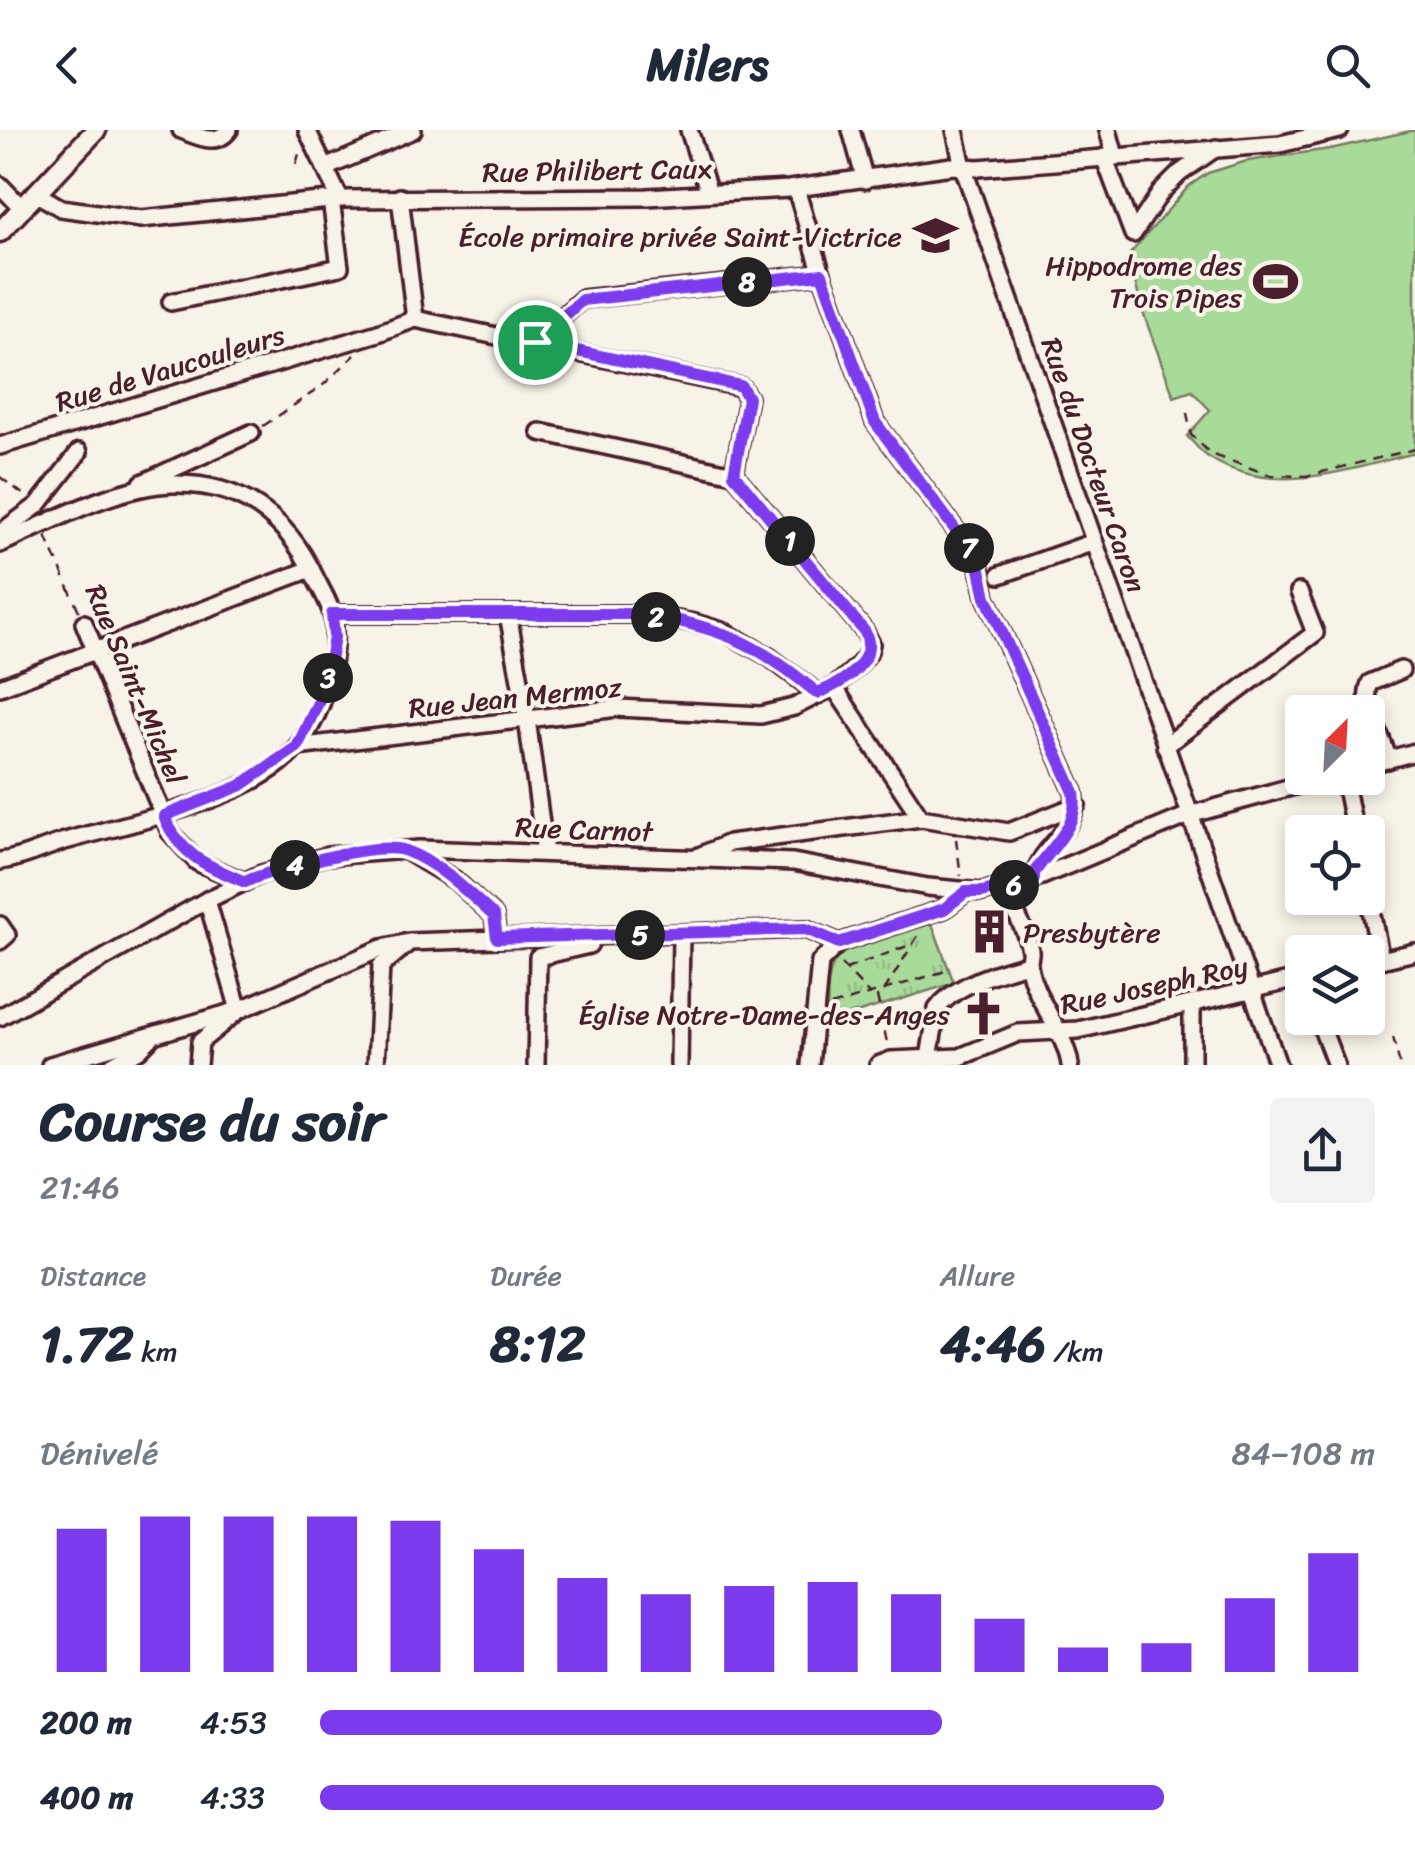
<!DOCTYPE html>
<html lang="fr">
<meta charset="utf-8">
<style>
:root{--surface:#fff;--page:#f2f2f3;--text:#1f2937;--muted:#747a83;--accent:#7c3aed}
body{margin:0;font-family:Sriracha,sans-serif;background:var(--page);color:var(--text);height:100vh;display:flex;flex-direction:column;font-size:38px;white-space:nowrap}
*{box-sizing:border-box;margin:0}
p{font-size:32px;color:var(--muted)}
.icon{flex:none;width:55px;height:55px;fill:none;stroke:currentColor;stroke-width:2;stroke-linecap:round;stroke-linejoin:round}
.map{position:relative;height:935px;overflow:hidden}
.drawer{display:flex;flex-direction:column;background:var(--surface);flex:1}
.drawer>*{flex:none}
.needle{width:65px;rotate:24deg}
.buttons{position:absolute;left:1285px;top:565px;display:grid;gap:20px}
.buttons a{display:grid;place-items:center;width:100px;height:100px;border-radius:10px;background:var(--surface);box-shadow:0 5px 15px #0003;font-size:50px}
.pin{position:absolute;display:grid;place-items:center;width:85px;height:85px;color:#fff;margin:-42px;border:5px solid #fff;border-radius:50%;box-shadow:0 2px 10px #0007}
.km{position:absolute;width:50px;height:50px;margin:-25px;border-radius:50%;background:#222;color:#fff;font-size:28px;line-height:50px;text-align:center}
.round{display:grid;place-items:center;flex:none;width:105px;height:105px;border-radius:10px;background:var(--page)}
.overview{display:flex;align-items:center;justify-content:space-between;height:170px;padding:0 40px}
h1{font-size:55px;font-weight:700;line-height:75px}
.figures{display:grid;grid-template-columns:repeat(3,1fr);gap:15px;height:170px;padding:10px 40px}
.figures div{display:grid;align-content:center}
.figures b{font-size:50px;font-weight:700}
.figures small{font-size:28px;font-weight:400}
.figures p{font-size:28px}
.chart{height:280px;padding:20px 40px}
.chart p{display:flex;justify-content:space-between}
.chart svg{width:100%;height:180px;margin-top:10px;stroke:var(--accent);stroke-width:6}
ul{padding:0 40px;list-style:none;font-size:32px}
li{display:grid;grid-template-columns:160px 120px 1fr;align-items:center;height:75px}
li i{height:25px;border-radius:12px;background:var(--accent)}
header{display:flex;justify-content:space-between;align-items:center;height:130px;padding:0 40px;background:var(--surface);font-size:45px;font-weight:700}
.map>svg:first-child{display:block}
.grass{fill:url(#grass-tufts);stroke:#797c62;stroke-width:2.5}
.pitch{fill:#a8da9a;stroke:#797c62;stroke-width:2.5}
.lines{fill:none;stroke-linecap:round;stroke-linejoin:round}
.minor-casing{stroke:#4a1f2b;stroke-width:22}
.major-casing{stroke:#4a1f2b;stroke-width:25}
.path{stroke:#4a1f2b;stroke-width:2.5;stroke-dasharray:10 8;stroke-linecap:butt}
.minor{stroke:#f7f3e8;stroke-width:15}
.major{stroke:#f7f3e8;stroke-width:18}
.route-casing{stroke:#fff;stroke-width:20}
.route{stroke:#7c3aed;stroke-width:12}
.labels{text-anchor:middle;stroke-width:8;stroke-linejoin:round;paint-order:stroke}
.street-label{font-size:28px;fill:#4a1f2b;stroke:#f7f3e8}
.poi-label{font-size:28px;fill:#4a1f2b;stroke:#f7f3e8;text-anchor:end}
</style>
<header><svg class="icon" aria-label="back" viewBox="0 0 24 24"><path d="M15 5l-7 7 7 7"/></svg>Milers<svg class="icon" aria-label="search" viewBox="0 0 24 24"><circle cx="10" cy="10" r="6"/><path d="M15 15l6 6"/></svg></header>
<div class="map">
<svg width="1415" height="935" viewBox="0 0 1415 935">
<defs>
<pattern id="grass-tufts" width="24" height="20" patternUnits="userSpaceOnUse" patternTransform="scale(2.5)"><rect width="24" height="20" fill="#a8da9a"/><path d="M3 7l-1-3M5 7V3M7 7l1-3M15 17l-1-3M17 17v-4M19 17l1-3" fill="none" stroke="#92bb85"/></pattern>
</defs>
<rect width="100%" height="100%" fill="#f7f3e8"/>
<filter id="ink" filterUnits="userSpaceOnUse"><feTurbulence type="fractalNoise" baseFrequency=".01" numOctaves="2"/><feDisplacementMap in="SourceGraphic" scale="20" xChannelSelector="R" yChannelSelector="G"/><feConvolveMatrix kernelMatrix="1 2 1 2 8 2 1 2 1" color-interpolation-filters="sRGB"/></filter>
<g filter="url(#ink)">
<!-- grass -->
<path class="grass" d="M931,791l23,62 -127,39c1,-18 -2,-47 9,-63 12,-16 74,-31 95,-38z"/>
<!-- pitch -->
<path class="pitch" d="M1415,0v323c-65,16 -143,45 -205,5 -9,-5 -16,-15 -23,-22l23,-26 -18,-19 -18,6 -33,-90 -12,-52 60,-69 19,-13 39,-12 83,-12z"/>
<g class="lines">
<defs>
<g id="minor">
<path d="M181,0c17,6 35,17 48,0"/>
<polyline points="307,0 340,69"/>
<polyline points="689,0 709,63"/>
<polyline points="851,0 865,50"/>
<polyline points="955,0 963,37 1278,935"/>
<polyline points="1108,0 1115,26"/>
<polyline points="1104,27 1133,104 1161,62 1180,43 1216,18"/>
<polyline points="325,38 413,0"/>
<polyline points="0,55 23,79"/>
<path d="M796,59l26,85 53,148 103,138 8,37 88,195c8,40 -36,53 -40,87"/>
<polyline points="37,64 61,78 141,89 340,69 647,67 789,59 952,36 978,38 1280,14 1340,0"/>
<polyline points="400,67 415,189"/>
<polyline points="171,172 340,137 331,70"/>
<polyline points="535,212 582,169 822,144"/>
<polyline points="540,302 734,344"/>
<polyline points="0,316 378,203 415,189"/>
<polyline points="142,353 251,303"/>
<polyline points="0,403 38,375 79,322"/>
<path d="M0,414c51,-22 115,-58 172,-60 68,-2 115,33 143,93 6,13 16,27 18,42 6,41 -10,96 -37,129 -42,51 -168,75 -231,93 -21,6 -43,18 -65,20"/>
<polyline points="1000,445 1094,412"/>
<polyline points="332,484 644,484 695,493 725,502 768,526 817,563"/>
<polyline points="508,484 527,589 545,723"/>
<polyline points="84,493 170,702 197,732 245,752"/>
<polyline points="0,557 311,439"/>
<polyline points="834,557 921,688 1009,702 1077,675"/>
<polyline points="1165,616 1315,503 1299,462"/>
<polyline points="297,617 618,578 761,585 794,577 834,557 857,537 868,524 871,514 865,502 734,344 748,268 741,257 415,189"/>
<path d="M1388,630c-4,-25 -28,-53 -18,-77l31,-13"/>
<polyline points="1368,635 1415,622"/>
<polyline points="1344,648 1355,702"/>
<polyline points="405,720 455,750 494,786 497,808"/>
<polyline points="699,726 729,713 921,688"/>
<polyline points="1368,765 1381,830"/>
<path d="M1010,769c6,16 17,34 20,51 1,5 -2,10 -1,15 4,34 37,67 41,100"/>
<polyline points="0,795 7,805 0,811"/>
<polyline points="1368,833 1415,822"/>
<polyline points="1192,875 1192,935"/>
<polyline points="0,887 207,770 261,744 327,726 419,719 793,732 928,757 982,762 1042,746 1189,685 1324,648"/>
<polyline points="1318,888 1336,935"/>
<path d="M929,928l8,-49c17,-24 63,-38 91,-45"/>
<polyline points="50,935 239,880 382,818 409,812 806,799 839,813"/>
<polyline points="112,935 139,920 150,909"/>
<polyline points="198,935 200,912 239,880 207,770"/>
<polyline points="376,935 381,836 406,815"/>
<polyline points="536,935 538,827 589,815 594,806"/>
<polyline points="679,935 681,804"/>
<polyline points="810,935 820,832 839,813 944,779 966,762"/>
<polyline points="878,935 891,930 960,927 1018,903 1078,900 1302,848"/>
</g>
<polyline id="major" points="0,102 96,0"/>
</defs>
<!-- minor casing -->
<use href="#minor" class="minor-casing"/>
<!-- major casing -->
<use href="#major" class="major-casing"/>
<!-- path -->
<g class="path">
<polyline points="296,34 300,21"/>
<polyline points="1187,283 1191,305 1211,324 1270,345 1306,346 1415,319"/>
<polyline points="263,296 321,257 355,225"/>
<polyline points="0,347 27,367"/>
<polyline points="46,406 79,481"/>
<polyline points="956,709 961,746"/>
<polyline points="841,834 870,865"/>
<polyline points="846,839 910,815"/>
<polyline points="884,861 919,804"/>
<polyline points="877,866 888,917"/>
<polyline points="831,876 949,840"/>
<polyline points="1393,907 1400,935"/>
</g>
<!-- minor -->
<use href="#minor" class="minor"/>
<!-- major -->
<use href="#major" class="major"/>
</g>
</g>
<g class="lines" filter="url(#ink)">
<defs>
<path id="route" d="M822,144l53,148 103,138 8,37 88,195c6,34 -23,55 -40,81v6l-52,13h-16l-22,17 -105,34 -33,-14 -309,9 -3,-22c-26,-24 -54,-52 -88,-65 -26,-11 -134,18 -161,31 -37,-16 -65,-26 -81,-66l76,-30 57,-39 29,-61 8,-49 -2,-23h312c76,13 114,29 173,79 25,-9 62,-32 48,-61l-131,-158 14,-76 -7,-12 -206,-44 47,-42z"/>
</defs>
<!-- route casing -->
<use href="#route" class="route-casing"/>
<!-- route -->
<use href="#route" class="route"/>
</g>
<!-- icons -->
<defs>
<symbol id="school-bare" viewBox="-9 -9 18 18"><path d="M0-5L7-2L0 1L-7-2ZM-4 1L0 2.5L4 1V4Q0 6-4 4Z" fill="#4a1f2b" stroke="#f7f3e8" stroke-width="2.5" paint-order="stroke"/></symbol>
<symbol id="stadium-bare" viewBox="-9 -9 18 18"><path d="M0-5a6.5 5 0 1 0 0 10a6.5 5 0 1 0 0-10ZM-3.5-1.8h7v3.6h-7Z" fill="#4a1f2b" stroke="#f7f3e8" stroke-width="2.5" paint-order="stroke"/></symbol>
<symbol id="building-bare" viewBox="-9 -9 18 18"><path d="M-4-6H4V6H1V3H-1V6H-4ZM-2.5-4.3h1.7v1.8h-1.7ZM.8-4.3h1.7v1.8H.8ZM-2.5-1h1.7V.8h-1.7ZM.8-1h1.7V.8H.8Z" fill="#4a1f2b" stroke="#f7f3e8" stroke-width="2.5" paint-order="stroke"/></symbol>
<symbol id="church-bare" viewBox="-9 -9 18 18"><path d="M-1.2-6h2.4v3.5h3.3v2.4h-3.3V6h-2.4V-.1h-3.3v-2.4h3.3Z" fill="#4a1f2b" stroke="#f7f3e8" stroke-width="2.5" paint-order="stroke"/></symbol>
</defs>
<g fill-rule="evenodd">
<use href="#school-bare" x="904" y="74" width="63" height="63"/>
<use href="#stadium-bare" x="1244" y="120" width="63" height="63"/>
<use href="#building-bare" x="958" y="770" width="63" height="63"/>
<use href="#church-bare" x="952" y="852" width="63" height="63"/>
</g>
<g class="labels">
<!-- street labels -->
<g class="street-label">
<text transform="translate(597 40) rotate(-1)" y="10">Rue Philibert Caux</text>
<text transform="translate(170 238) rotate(-17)" y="10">Rue de Vaucouleurs</text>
<text transform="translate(1094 335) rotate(71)" y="10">Rue du Docteur Caron</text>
<text transform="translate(136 554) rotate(67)" y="10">Rue Saint-Michel</text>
<text transform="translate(515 567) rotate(-6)" y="10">Rue Jean Mermoz</text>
<text transform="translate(584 699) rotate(2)" y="10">Rue Carnot</text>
<text transform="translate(1154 855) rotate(-12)" y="10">Rue Joseph Roy</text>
</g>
<!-- poi labels -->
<g class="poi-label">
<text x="902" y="116">École primaire privée Saint-Victrice</text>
<text x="1242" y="145">Hippodrome des<tspan x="1242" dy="32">Trois Pipes</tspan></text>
<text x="1023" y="812" text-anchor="start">Presbytère</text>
<text x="950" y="894">Église Notre-Dame-des-Anges</text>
</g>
</g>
</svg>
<div class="buttons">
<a><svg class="needle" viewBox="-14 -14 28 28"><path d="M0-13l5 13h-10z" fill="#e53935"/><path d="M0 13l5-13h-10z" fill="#747a83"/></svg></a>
<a><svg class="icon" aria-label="locate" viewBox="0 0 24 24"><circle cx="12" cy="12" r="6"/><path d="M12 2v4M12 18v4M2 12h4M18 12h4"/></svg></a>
<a><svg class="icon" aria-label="layers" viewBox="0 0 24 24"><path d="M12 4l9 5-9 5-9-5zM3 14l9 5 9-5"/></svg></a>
</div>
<div class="pin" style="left:535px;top:212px;background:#1e9e55"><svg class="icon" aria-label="arrive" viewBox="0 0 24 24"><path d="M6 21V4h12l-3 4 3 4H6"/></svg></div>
<b class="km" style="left:790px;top:411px">1</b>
<b class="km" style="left:656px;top:487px">2</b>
<b class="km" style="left:328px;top:548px">3</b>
<b class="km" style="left:295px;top:735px">4</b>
<b class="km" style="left:640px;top:805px">5</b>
<b class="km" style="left:1014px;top:755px">6</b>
<b class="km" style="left:969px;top:418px">7</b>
<b class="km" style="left:747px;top:152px">8</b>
</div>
<section class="drawer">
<div class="overview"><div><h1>Course du soir</h1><p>21:46</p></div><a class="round"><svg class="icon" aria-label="share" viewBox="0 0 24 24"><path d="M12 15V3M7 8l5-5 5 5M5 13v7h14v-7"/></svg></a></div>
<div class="figures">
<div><p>Distance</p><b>1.72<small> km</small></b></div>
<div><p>Durée</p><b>8:12</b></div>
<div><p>Allure</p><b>4:46<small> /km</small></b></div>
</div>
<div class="chart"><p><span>Dénivelé</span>84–108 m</p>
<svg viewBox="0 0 160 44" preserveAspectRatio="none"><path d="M5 44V9M15 44V6M25 44V6M35 44V6M45 44V7M55 44V14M65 44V21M75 44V25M85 44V23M95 44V22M105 44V25M115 44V31M125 44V38M135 44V37M145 44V26M155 44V15"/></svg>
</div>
<ul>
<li><b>200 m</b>4:53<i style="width:59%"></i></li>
<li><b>400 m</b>4:33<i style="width:80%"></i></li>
</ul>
</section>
